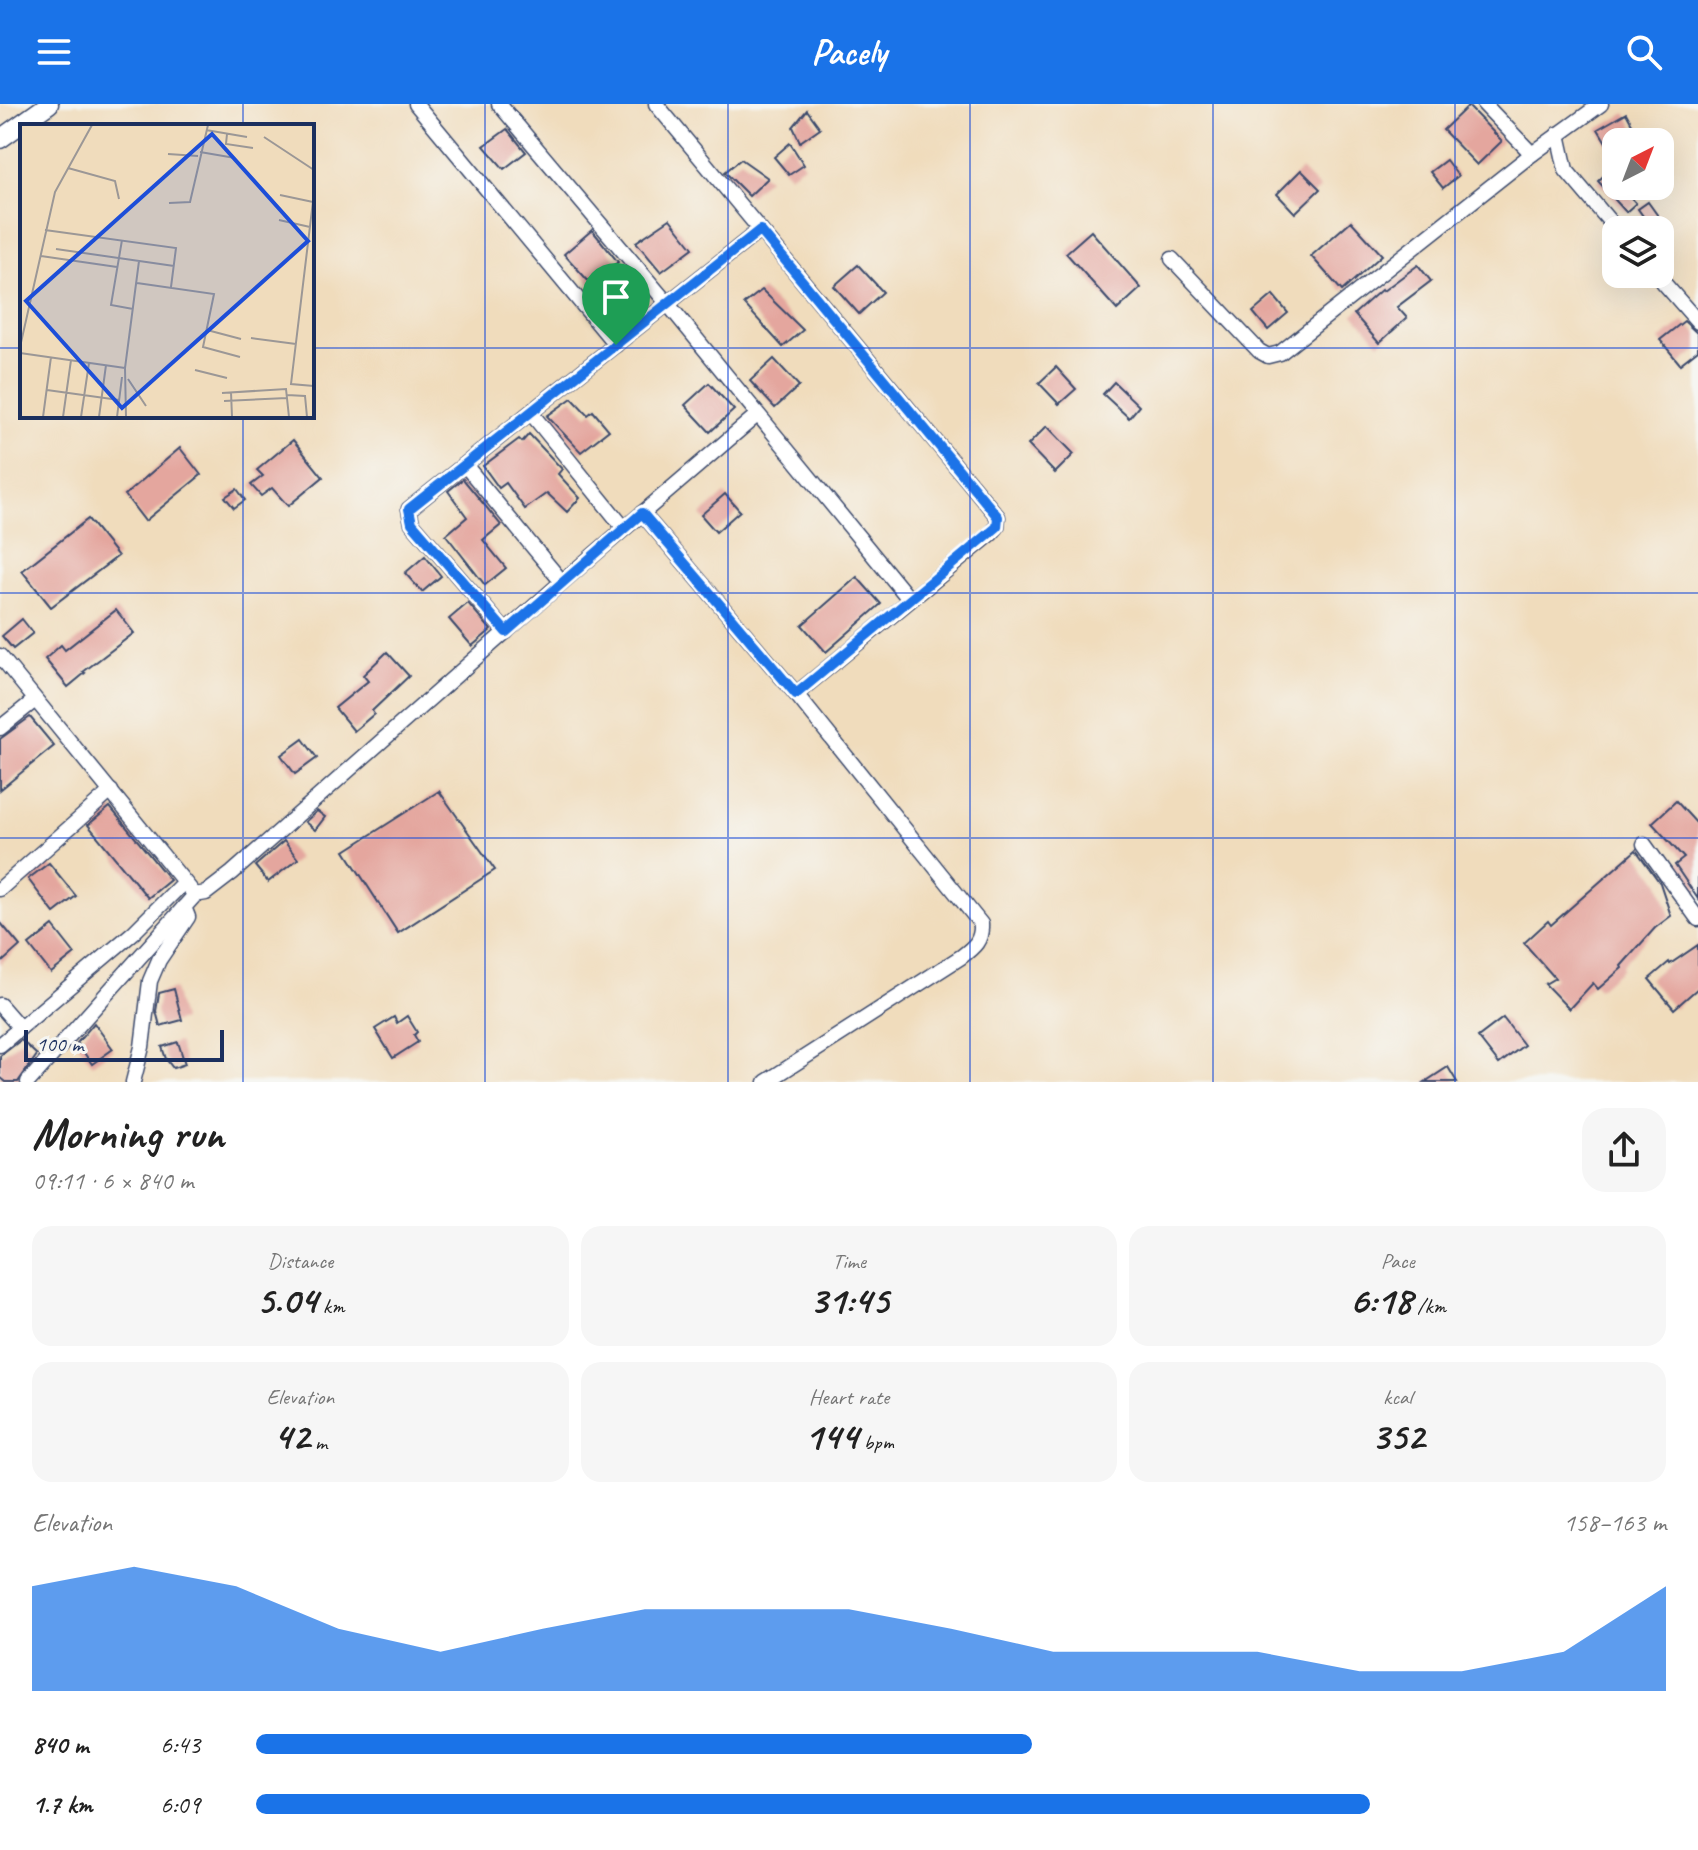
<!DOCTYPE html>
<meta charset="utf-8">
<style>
:root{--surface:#fff;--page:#f6f6f6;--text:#222;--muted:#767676;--accent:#1a73e8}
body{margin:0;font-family:Caveat,sans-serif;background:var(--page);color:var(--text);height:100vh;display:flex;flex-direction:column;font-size:30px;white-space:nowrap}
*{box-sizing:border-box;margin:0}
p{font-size:26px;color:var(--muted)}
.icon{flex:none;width:44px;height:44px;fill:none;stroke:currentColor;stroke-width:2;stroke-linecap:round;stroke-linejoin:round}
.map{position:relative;height:978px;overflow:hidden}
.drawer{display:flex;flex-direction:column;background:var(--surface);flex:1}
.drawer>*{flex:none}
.needle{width:52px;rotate:42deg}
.buttons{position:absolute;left:1602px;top:24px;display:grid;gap:16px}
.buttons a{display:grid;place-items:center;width:72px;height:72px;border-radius:16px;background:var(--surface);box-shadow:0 8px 32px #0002;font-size:40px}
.scale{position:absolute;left:24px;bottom:20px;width:200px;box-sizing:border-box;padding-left:8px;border:4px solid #1b2f5e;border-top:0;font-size:22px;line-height:28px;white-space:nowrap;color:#1b2f5e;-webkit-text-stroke:6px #f6f6f2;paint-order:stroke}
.pin{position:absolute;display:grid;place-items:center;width:68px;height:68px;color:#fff;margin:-82px -34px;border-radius:50% 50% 50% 0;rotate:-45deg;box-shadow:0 0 8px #0007}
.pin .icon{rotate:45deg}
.round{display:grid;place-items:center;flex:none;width:84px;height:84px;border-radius:24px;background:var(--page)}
.summary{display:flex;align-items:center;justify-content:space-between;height:136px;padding:0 32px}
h1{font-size:44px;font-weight:700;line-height:60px}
.figures{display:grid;grid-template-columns:repeat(3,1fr);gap:12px;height:136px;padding:8px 32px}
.figures div{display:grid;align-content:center;border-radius:20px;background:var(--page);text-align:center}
.figures b{font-size:40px;font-weight:700}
.figures small{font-size:22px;font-weight:400}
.figures p{font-size:22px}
.chart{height:224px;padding:16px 32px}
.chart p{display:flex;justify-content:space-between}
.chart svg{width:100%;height:144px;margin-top:8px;fill:var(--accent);opacity:.7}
ul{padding:0 32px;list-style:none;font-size:26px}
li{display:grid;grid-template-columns:128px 96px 1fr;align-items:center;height:60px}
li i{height:20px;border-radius:10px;background:var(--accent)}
header{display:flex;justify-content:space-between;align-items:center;height:104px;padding:0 32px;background:var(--accent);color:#fff;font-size:36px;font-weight:700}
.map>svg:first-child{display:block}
.building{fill:#e4a69e}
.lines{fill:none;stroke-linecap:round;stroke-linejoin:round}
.minor-casing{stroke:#3b496c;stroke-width:17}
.tertiary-casing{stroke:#3b496c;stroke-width:21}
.minor{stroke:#fff;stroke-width:14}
.tertiary{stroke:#fff;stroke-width:18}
.route-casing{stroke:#fff;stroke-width:16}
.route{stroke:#1a73e8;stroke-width:10}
.grid{fill:none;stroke:#1d4ed8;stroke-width:2;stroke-opacity:0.55}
.inset-road{fill:none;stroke:#9b9796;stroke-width:2}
.view{fill:#1d4ed8;fill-opacity:0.15;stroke:#1d4ed8;stroke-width:4}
.inset-edge{fill:none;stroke:#1b2f5e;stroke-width:4}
</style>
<header><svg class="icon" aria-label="menu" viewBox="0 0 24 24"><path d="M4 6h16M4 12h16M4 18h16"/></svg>Pacely<svg class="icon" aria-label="search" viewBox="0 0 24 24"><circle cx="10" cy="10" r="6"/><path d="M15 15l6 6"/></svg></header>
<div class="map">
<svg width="1698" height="978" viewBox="0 0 1698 978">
<rect width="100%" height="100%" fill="#f6f6f2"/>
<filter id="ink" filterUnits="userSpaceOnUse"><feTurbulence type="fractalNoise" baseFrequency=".0125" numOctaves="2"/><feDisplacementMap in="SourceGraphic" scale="16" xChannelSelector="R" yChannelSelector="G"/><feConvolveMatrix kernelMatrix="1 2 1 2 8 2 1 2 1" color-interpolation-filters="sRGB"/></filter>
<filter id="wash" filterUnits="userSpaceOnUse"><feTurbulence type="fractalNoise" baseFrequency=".006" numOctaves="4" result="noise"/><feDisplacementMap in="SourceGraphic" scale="32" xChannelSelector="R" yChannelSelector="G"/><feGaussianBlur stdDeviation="1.8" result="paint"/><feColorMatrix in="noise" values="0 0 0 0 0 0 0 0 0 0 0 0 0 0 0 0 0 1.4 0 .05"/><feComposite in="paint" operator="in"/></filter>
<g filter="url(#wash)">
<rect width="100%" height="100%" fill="#f0dcbc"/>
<g id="blocks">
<!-- building -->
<g class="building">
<polygon points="1468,2 1502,37 1477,61 1443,26"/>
<polygon points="807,6 820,24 800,38 793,23"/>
<polygon points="1626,9 1642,38 1616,38 1616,55 1598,25"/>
<polygon points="507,25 526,48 504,65 484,42"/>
<polygon points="790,39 804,61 789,71 774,53"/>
<polygon points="741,55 768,74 749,92 725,68"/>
<polygon points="1446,56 1458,72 1443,84 1430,68"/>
<polygon points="1616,60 1616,82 1620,82 1636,99 1626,108 1598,77"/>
<polygon points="1301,66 1320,85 1295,109 1277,90"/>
<polygon points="1648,98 1663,119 1653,126 1638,105"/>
<polygon points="670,115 693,144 661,168 636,138"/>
<polygon points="1351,117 1382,151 1342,187 1311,152"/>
<polygon points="592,126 618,158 591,180 564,150"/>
<polygon points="1091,127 1141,184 1117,206 1066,149"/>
<polygon points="858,161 883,188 859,210 834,182"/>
<polygon points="1418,161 1431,177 1397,203 1407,214 1379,239 1354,210 1382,185 1383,187"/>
<polygon points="762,186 803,226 783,243 744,200"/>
<polygon points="1273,191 1288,209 1268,226 1253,208"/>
<polygon points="1684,217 1698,230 1698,246 1680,260 1660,236"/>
<polygon points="774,255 799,282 775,304 750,277"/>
<polygon points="1056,263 1076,285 1059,300 1039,279"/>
<polygon points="1114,278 1139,302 1129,314 1103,290"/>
<polygon points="709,279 734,306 710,328 685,301"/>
<polygon points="572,294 588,311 593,307 609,326 581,348 547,312"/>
<polygon points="1047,322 1074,350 1055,369 1028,341"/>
<polygon points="529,330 562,365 558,370 580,394 567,408 547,389 525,405 506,379 499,384 483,362 519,335 522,338"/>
<polygon points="293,336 323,373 288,402 272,384 261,392 251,381 263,372 257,366"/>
<polygon points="180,344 201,371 145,417 125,391"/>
<polygon points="463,375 501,421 483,436 506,464 485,481 446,431 467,413 448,387"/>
<polygon points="237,385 245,396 234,404 225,393"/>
<polygon points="725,390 740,407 716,428 701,411"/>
<polygon points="88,415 118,452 51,503 22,467"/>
<polygon points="425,452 441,472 422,488 405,469"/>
<polygon points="857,473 881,500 826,548 802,521"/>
<polygon points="468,499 491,526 472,542 449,515"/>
<polygon points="116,506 134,529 83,568 85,569 68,583 45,555 61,541 65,546"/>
<polygon points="22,515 33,529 13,545 2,532"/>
<polygon points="387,548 409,572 372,607 374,610 354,627 335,604 368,577 363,571"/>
<polygon points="30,613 54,642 0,686 0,635"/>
<polygon points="303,635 317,654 295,670 281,651"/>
<polygon points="439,687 495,766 398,829 345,747"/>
<polygon points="1676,697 1698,721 1698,795 1675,761 1684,754 1652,719"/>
<polygon points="110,703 170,776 148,794 88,721"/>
<polygon points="317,707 325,713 315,726 305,718"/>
<polygon points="284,737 298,755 268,778 255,762"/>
<polygon points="1636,746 1660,779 1671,812 1655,824 1621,862 1622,864 1598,885 1593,879 1569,905 1545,880 1555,874 1524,839 1548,817 1551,821"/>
<polygon points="49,759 76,792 54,809 28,775"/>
<polygon points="0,818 20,842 0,860"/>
<polygon points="53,822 75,850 51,869 29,841"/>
<polygon points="1698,841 1698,884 1674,905 1649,875 1669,858 1670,860"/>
<polygon points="174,885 182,916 160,922 156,907 159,889"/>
<polygon points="407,912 417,928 414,931 418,938 393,954 375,925 394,913 397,919"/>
<polygon points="1503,914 1524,941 1499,960 1478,933"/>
<polygon points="94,919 113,945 92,960 77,939"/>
<polygon points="21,936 37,951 18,978 6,978 0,973 0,952"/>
<polygon points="178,938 185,960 173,964 166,955 162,943"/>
<polygon points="1448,963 1457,978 1425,978"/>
</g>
</g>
</g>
<g filter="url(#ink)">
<use href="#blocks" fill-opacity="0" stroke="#3b496c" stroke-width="2"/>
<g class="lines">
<defs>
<g id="minor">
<polyline points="416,0 616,241"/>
<polyline points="499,0 667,199 910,496"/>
<polyline points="656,0 998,413 997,423 991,430 796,590"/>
<polyline points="1484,0 1532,50"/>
<polyline points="1558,30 1566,66 1617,126"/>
<polyline points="1172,155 1259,247 1268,252 1280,249 1532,50 1601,0"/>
<polyline points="1656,170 1698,218"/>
<polyline points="531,309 624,424"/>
<polyline points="465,361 562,478"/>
<path d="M642,409l154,181 185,230c1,17 -7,23 -20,33l-195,125"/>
<polyline points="506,528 412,419 409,405 760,126"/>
<polyline points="0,552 195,791"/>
<polyline points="0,624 35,596"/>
<polyline points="1644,740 1698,815"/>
<polyline points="0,785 111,687"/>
<polyline points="0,901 20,924"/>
<polyline points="0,941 134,828 183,779"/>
<polyline points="28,978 195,791 206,789 232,769 562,478 757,311"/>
<polyline points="133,978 142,943 150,877 159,856 188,813 184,803"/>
</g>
<polyline id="tertiary" points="0,35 49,0"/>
</defs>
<!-- minor casing -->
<use href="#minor" class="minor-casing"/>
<!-- tertiary casing -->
<use href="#tertiary" class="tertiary-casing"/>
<!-- minor -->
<use href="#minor" class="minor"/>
<!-- tertiary -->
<use href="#tertiary" class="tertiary"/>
</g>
</g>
<g class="lines" filter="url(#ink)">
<defs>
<polygon id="route" points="760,126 998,413 997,423 796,590 642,409 506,528 412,419 409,405"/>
</defs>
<!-- route casing -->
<use href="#route" class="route-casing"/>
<!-- route -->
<use href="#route" class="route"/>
</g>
<!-- grid -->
<path class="grid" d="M243,0v22M485,0v978M728,0v978M970,0v978M1213,0v978M1455,0v978M0,244h22M312,244h1386M243,312v666M0,489h1698M0,734h1698"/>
<!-- overview -->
<g transform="translate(20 20)">
<rect width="294" height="294" fill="#f0dcbc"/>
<path class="inset-road" d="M186,6l41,7M207,10l-1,10 27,4M244,13l50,33M180,28l35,6M148,30l30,2M48,44l47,13 4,18M294,69l-23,191 23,2M260,71l33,7M149,79l21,-1 18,-77M259,96l31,7M25,106l131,18 -5,39M102,116l-11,65 22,4M36,125l118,17M21,132l76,11M117,159l77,11 -11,53 37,10M187,206l34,9M231,214l45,6M0,223l35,-155 37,-67M0,229l105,15M175,246l32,8M108,255l18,27M27,266l72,10M211,268l1,25M202,269l64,-4 3,28M267,271l18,1 2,21M204,277l63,-3M23,293l8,-60M43,293l8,-57M61,293l8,-54M79,293l7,-52M97,293l5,-40M106,293l-1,-49 14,-107"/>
<path class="view" d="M192,10l96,107 -186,167 -96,-107z"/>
<rect width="294" height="294" class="inset-edge"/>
</g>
</svg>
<div class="buttons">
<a><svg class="needle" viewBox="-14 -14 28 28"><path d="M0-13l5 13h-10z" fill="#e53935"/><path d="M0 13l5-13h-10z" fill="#767676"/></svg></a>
<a><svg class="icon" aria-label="layers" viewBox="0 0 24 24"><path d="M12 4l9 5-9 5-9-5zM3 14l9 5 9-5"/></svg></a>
</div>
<div class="scale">100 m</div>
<div class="pin" style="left:616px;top:241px;background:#1e9e55"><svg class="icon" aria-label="arrive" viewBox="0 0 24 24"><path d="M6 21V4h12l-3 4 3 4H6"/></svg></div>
</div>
<section class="drawer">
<div class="summary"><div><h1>Morning run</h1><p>09:11 · 6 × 840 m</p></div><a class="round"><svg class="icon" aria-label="share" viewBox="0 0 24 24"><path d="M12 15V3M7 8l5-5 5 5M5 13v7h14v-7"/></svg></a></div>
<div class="figures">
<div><p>Distance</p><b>5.04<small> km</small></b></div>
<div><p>Time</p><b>31:45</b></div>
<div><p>Pace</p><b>6:18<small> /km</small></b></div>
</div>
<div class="figures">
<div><p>Elevation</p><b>42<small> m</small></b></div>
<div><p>Heart rate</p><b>144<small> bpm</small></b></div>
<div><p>kcal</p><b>352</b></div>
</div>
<div class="chart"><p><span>Elevation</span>158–163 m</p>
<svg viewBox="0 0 160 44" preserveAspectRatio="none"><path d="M0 44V12L10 6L20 12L30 25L40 32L50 25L60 19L70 19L80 19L90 25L100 32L110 32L120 32L130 38L140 38L150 32L160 12V44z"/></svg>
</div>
<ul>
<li><b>840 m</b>6:43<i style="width:55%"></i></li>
<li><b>1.7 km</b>6:09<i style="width:79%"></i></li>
</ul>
</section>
